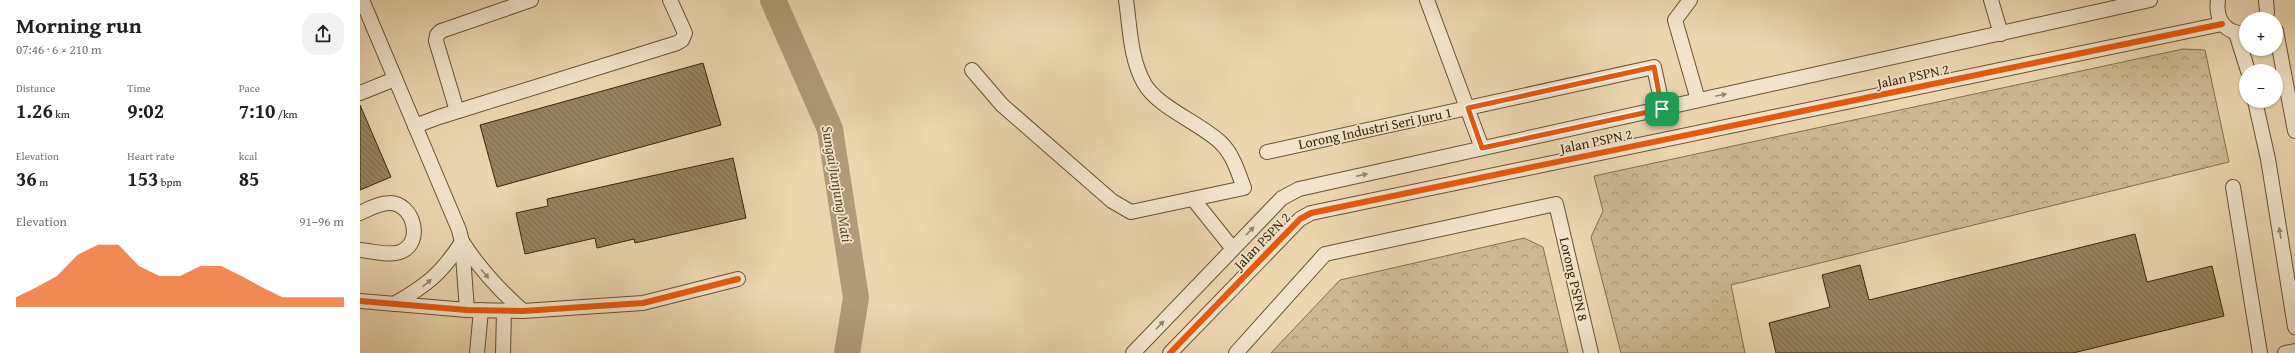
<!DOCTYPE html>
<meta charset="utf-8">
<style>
:root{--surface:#fff;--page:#f2f2f2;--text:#202124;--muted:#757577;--accent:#ea580c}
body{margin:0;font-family:"Gentium Book Plus",serif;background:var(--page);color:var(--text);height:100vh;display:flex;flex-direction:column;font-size:15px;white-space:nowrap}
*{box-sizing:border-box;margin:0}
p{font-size:13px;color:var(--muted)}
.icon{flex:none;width:22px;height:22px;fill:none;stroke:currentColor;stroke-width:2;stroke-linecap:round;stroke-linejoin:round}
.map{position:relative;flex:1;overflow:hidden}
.sheet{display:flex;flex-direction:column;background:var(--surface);width:360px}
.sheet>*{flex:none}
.tools{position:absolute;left:1879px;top:12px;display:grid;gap:8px}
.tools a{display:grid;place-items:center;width:44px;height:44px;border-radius:50%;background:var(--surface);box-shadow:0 1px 3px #0004;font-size:20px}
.pin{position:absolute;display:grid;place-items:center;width:34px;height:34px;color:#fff;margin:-17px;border-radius:8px;box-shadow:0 2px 6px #0006}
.round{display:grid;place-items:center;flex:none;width:42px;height:42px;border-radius:16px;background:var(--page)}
.summary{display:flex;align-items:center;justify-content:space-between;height:68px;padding:0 16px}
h1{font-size:22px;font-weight:600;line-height:30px}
.stats{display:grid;grid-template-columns:repeat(3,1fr);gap:6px;height:68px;padding:4px 16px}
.stats div{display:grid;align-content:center}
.stats b{font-size:20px;font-weight:600}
.stats small{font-size:11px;font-weight:400}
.stats p{font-size:11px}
.chart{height:112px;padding:8px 16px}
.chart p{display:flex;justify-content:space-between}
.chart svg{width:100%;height:72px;margin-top:4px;fill:var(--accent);opacity:.7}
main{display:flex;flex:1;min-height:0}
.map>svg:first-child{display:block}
.forest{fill:url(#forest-crowns);stroke:#846f4d}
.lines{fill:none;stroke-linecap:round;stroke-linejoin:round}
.river{stroke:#b09a77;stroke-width:26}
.building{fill:url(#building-back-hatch);stroke:#3c2607}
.minor-casing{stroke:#685231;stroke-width:16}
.minor{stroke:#f2e4cc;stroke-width:14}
.cycleway-casing{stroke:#f2e4cc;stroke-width:8}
.cycleway{stroke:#e8590c;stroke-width:6}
.oneway{fill:#97856a}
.route-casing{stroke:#fff;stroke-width:8}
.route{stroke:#ea580c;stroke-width:5}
.labels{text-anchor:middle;stroke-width:3.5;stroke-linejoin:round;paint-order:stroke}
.street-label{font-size:14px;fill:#3c2607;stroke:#f2e4cc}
.water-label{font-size:15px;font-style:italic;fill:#5f4929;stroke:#f2e4cc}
</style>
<main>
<section class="sheet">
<div class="summary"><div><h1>Morning run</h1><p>07:46 · 6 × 210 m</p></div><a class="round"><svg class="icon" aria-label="share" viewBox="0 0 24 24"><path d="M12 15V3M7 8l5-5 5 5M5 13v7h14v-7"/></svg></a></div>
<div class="stats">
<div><p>Distance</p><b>1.26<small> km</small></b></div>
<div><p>Time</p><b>9:02</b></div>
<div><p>Pace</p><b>7:10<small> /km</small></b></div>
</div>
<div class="stats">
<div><p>Elevation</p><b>36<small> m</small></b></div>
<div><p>Heart rate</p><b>153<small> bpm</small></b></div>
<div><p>kcal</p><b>85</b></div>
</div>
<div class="chart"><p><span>Elevation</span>91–96 m</p>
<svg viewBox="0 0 160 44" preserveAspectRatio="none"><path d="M0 44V38L10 32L20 25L30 12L40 6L50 6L60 19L70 25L80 25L90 19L100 19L110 25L120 32L130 38L140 38L150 38L160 38V44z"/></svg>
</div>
</section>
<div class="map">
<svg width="1935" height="353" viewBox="0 0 1935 353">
<defs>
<pattern id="forest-crowns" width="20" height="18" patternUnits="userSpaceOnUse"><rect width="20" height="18" fill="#cdb893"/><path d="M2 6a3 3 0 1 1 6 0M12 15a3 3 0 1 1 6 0" fill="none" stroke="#a89576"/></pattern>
<pattern id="building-back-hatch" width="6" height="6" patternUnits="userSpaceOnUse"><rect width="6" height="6" fill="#97825f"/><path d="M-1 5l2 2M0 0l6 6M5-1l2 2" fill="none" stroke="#7c6a4c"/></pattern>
</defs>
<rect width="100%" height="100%" fill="#ebd6b0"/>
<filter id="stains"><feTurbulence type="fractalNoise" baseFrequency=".005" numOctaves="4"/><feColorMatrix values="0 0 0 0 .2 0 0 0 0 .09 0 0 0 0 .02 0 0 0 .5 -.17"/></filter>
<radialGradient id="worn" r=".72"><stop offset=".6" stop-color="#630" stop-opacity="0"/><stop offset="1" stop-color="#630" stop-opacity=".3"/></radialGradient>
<!-- forest -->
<g class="forest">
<polygon points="1823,49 1845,50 1869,162 1371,285 1385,353 1261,353 1231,237 1243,211 1234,176"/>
<polygon points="1164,238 1183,247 1208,353 911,353 980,280"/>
</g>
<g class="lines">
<!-- river -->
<polyline class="river" points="413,0 470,129 496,298 487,353"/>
</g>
<!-- building -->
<g class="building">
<polygon points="343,63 361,125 137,187 120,125"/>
<polygon points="0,105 31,177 0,190"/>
<polygon points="373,158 386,218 275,243 274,239 237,248 235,238 165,254 156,213 188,206 187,199"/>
<polygon points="1775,234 1787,282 1852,266 1864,316 1713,353 1416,353 1409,323 1470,307 1462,275 1500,265 1509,300"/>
</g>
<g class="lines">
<defs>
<g id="minor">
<polyline points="2,0 99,230 102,242 107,310"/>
<polyline points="1067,0 1122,148"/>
<polyline points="1330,0 1315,20 1338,100"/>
<polyline points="1631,0 1641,34"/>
<path d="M1858,0c-3,19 8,35 28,33"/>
<polyline points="1905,19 1907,12 1906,0"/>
<polyline points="1916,31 1935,131"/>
<polyline points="1876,33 1888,71"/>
<path d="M612,70l30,35 110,96 19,11 113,-24c-6,-16 -11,-34 -24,-46 -20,-19 -63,-35 -76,-59 -14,-25 -14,-56 -18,-83"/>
<polyline points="0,93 35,79"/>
<polyline points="1895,101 1908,159 1935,327"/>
<polyline points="97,111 76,41 77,35 81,31 171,0"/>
<polyline points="55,126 79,117 317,43 322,40 325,33 310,0"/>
<polyline points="907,152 1294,67 1303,109"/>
<polyline points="1873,187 1900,353"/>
<polyline points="833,199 873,249"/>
<path d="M0,213c9,-4 19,-10 29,-10 24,-1 36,40 11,49 -11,4 -28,-1 -40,-2"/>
<path d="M103,243c17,26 36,47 60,68"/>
<polyline points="0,301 107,310 163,311 283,303 378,279"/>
<path d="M34,304c33,-19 47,-30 68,-62"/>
<polyline points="117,353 121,310"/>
<polyline points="143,353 144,311"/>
<polyline points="773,353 922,198 939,189 1790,0"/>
<polyline points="810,353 940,219 951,213 1862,24"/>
<polyline points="876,353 965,254 1196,204 1231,353"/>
<polyline points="1925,353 1935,351"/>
</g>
</defs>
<!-- minor casing -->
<use href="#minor" class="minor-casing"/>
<!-- minor -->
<use href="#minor" class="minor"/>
<defs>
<g id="cycleway">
<polyline points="0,301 107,310 163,311 283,303 378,279"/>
<polyline points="810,353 940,219 951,213 1862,24"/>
</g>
</defs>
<!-- cycleway casing -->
<use href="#cycleway" class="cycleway-casing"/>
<!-- cycleway -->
<use href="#cycleway" class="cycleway"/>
</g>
<!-- one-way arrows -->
<defs><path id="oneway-solid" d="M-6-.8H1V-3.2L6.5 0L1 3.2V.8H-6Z"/></defs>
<g class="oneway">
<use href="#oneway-solid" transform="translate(1361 95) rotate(-12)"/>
<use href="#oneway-solid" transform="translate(1002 175) rotate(-13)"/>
<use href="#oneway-solid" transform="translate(890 231) rotate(-46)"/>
<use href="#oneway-solid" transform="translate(1920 233) rotate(-99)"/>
<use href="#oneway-solid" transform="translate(125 274) rotate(49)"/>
<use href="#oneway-solid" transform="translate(67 283) rotate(-40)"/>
<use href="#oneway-solid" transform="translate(800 325) rotate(-46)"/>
</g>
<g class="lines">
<defs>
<polygon id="route" points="1294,67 1302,109 1122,148 1108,108"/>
</defs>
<!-- route casing -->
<use href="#route" class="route-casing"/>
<!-- route -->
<use href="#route" class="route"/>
</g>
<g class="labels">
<!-- street labels -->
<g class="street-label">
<text transform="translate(1553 76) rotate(-12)" y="5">Jalan PSPN 2</text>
<text transform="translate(1015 128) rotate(-12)" y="5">Lorong Industri Seri Juru 1</text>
<text transform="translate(1236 141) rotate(-12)" y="5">Jalan PSPN 2</text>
<text transform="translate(902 241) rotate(-46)" y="5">Jalan PSPN 2</text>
<text transform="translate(1214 279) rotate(77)" y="5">Lorong PSPN 8</text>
</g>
<!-- water labels -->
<g class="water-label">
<text transform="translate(477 184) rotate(80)" y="5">Sungai Junjung Mati</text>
</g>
</g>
<rect width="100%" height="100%" filter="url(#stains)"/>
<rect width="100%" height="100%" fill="url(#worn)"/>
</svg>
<div class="tools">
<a>+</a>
<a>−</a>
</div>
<div class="pin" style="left:1302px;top:109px;background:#1e9e55"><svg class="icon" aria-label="arrive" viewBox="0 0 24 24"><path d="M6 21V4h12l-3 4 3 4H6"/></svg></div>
</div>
</main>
